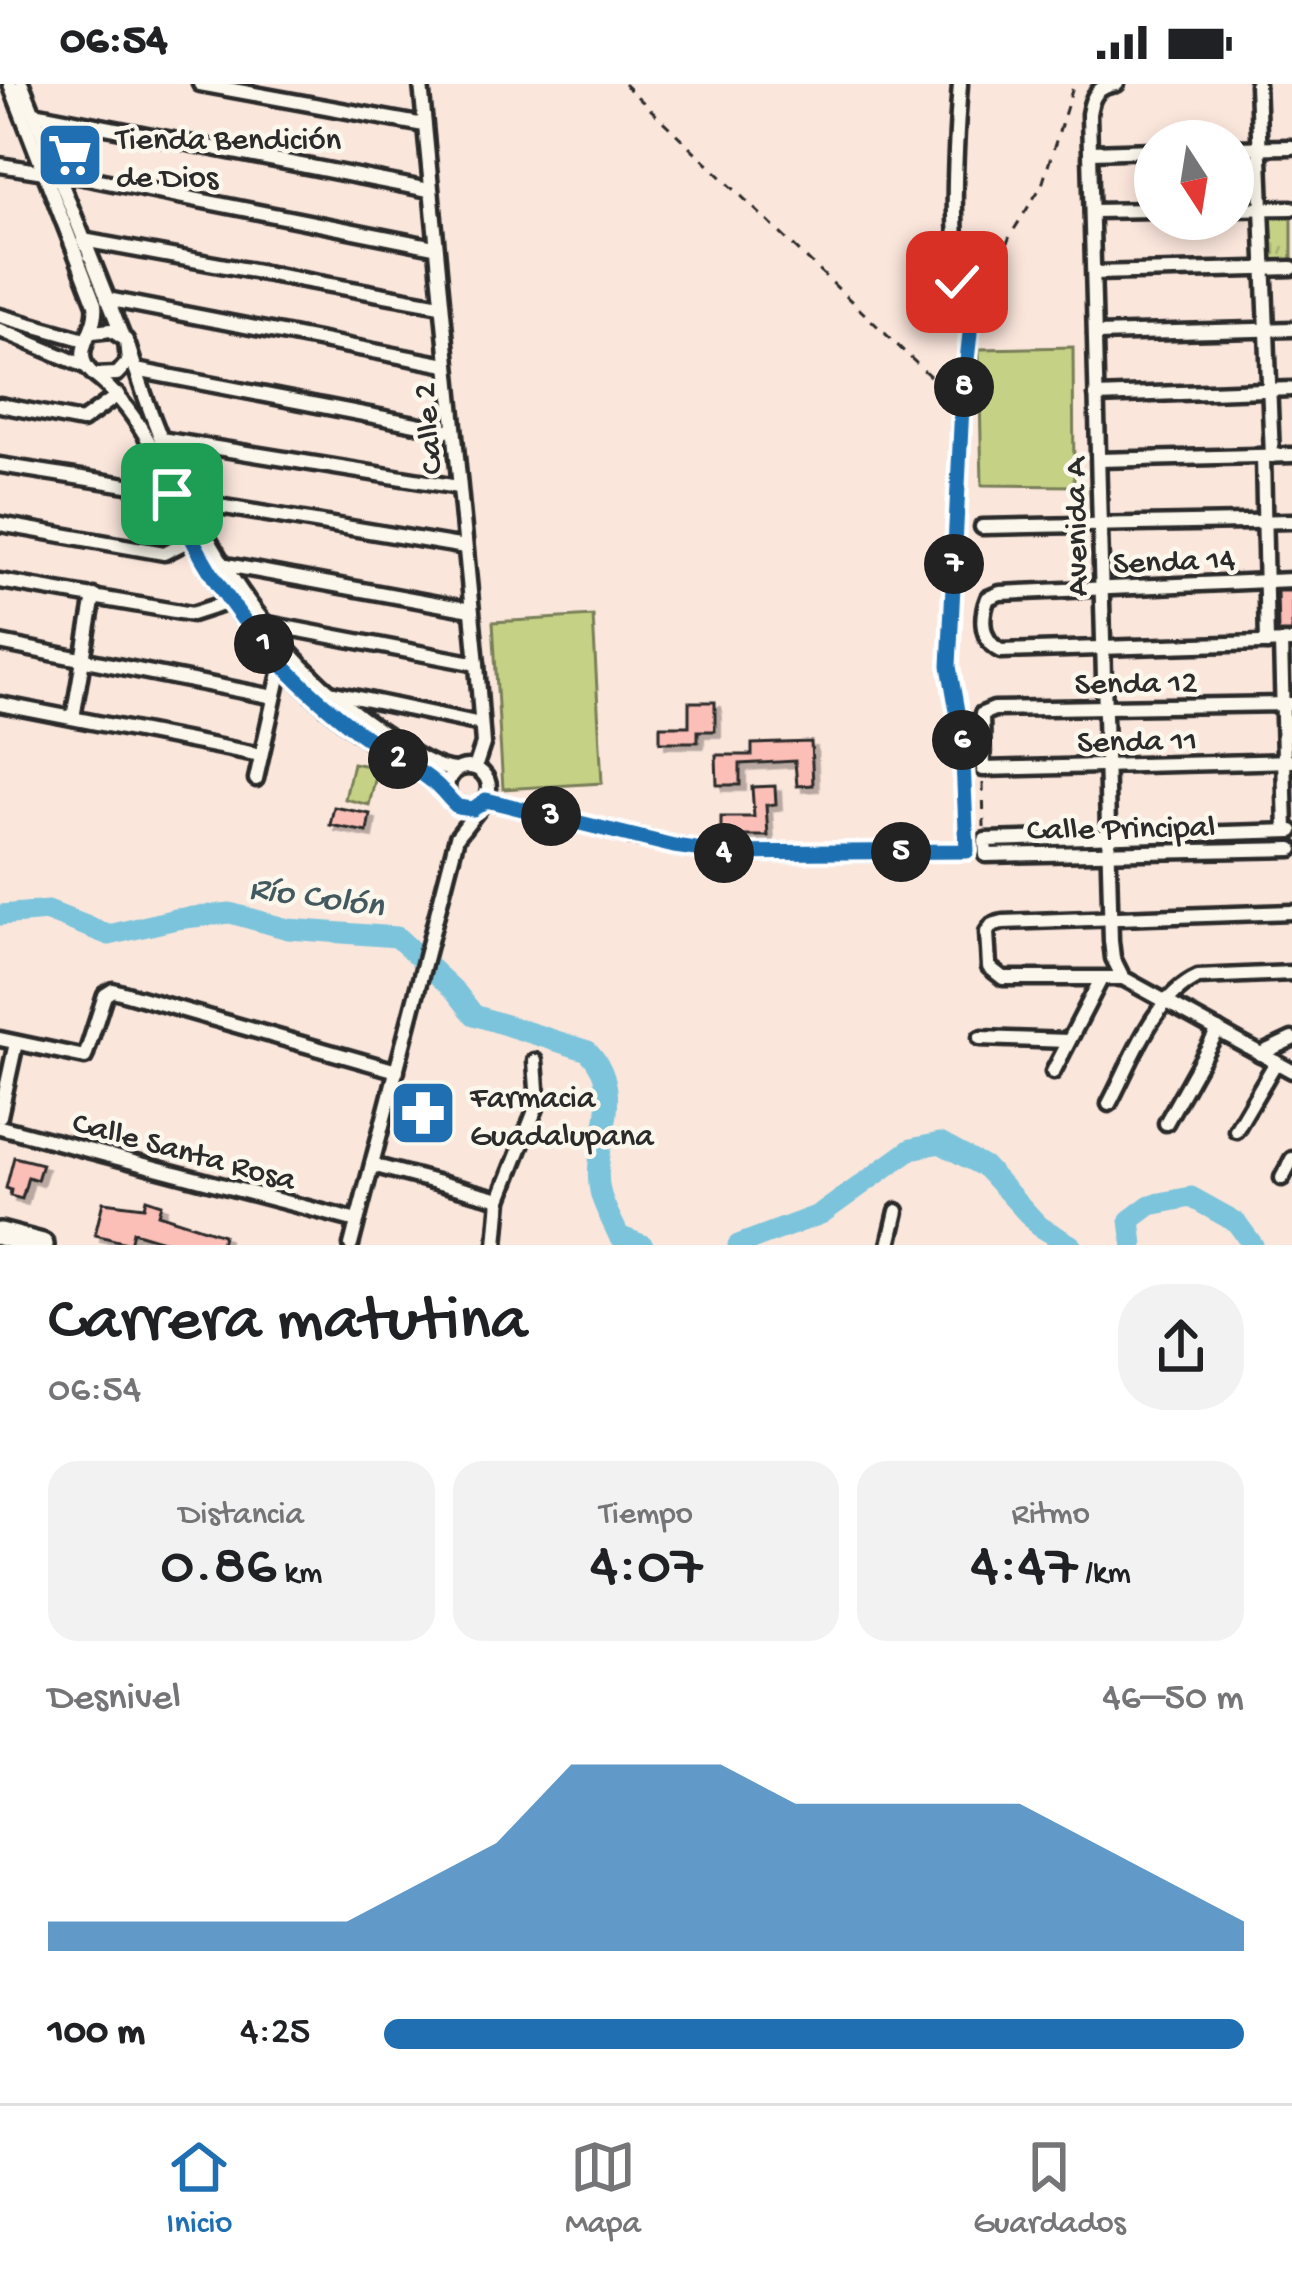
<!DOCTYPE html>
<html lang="es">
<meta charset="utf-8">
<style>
:root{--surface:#fff;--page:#f2f2f2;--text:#202124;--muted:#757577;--line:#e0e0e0;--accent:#1f6fb2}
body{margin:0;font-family:"Gochi Hand",sans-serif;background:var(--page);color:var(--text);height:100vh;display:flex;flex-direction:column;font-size:45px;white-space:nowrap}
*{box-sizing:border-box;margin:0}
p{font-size:39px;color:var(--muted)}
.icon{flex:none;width:66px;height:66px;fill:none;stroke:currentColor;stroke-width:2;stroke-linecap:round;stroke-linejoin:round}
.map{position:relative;height:1161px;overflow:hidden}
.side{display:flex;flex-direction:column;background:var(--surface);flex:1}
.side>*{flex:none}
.needle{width:78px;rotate:168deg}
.fabs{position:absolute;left:1134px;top:36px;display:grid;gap:24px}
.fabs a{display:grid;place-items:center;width:120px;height:120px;border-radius:50%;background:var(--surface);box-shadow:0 6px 18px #0003;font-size:60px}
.pin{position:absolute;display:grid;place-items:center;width:102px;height:102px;color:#fff;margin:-51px;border-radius:24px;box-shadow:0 6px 18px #0006}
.km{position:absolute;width:60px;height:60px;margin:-30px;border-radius:50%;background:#222;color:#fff;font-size:33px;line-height:60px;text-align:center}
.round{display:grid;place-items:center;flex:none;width:126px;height:126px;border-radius:48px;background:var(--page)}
.head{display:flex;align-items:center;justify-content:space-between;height:204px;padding:0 48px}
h1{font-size:66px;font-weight:600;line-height:90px}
.metrics{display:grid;grid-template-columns:repeat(3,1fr);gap:18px;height:204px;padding:12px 48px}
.metrics div{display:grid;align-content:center;border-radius:30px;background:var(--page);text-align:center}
.metrics b{font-size:60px;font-weight:600}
.metrics small{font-size:33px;font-weight:400}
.metrics p{font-size:33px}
.chart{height:336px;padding:24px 48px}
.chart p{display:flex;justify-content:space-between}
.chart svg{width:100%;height:216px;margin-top:12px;fill:var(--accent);opacity:.7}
ul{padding:0 48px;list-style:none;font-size:39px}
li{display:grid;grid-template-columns:192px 144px 1fr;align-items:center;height:90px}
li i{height:30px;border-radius:15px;background:var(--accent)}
.status{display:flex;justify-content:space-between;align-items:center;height:84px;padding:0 60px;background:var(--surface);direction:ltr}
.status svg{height:33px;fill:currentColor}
.tabs{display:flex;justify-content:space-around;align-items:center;height:168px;border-top:3px solid var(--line);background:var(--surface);font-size:33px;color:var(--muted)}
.tabs a{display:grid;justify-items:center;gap:6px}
.tabs .active{color:var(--accent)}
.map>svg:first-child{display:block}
.grass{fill:#c5d285;stroke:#787e58;stroke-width:3}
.park{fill:url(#park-tufts);stroke:#787e58;stroke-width:3}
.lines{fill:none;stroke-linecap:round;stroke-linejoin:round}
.river{stroke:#7bc4db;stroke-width:21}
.building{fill:#fbbfb7;stroke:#2b2b2b;stroke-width:3;filter:url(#shadow)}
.street-casing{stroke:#2b2b2b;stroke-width:21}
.highway-casing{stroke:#2b2b2b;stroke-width:30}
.path{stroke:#2b2b2b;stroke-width:3;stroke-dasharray:9 9;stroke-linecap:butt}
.street{stroke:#fbf7ec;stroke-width:12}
.highway{stroke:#fbf7ec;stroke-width:21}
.route-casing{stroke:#fff;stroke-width:24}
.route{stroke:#1f6fb2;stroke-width:15}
.labels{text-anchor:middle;stroke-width:9;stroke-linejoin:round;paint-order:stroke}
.poi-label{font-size:33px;fill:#2b2b2b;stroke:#fbf7ec;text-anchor:start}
.street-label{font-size:33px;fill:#2b2b2b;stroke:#fbf7ec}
.water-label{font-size:36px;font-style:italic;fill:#435960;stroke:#fbf7ec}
</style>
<div class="status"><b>06:54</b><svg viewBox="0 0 49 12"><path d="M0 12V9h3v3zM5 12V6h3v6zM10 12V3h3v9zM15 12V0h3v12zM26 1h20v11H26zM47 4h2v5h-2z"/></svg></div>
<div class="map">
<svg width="1292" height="1161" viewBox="0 0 1292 1161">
<defs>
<pattern id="park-tufts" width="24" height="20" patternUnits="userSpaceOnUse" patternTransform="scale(3)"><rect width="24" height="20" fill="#c5d285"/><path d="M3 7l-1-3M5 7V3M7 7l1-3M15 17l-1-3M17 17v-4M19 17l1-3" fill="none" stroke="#a9b473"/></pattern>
<filter id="shadow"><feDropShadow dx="5.5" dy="5.5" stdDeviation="0" flood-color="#0004"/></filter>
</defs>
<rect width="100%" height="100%" fill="#fbe6dc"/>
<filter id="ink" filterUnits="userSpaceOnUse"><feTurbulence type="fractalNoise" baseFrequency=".00833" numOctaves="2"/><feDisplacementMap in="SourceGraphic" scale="24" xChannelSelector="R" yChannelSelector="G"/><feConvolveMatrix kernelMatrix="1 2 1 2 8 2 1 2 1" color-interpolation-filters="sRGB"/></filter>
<g filter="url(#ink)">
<!-- grass -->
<g class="grass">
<polygon points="1073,263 1074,402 982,401 979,265"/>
<polygon points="593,532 602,699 503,705 493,538"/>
<polygon points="353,679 378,684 369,721 345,715"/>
</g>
<!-- park -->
<polygon class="park" points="1292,128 1292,179 1273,179 1271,129"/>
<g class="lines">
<!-- river -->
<g class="river">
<path d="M0,831l48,-4 61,24 67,-16 54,-6 58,16 109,8 59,55 18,23 114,36c42,44 2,94 12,140 3,15 13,31 19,45l24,9"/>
<polyline points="738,1161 821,1130 911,1065 940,1059 986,1084 1039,1142 1071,1161"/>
<polyline points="1133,1161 1130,1136 1150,1121 1191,1113 1236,1138 1253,1161"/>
</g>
</g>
<!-- building -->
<g class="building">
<polygon points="1277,507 1292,507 1292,548 1278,548"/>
<polygon points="689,618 715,618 715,647 698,647 698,658 660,658 660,642 689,642"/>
<polygon points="811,658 813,701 797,702 795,677 740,680 740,701 717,701 716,671 752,671 752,660"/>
<polygon points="775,702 776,720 766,721 768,752 721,752 721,733 754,733 752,703"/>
<polygon points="334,723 370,730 367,748 330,741"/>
<polygon points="407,1016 443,1026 439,1042 403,1032"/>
<polygon points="14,1073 42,1080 37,1096 28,1093 22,1115 10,1112 11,1106 6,1104"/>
<polygon points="146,1115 161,1120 158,1130 223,1151 221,1161 166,1161 167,1158 133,1148 130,1160 95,1151 103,1118 144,1123"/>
</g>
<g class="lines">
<defs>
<g id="street">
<path d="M10,0l85,220c4,29 -28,47 -1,71l23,-1 11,-12 -2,-22 -15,-10 -18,2"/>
<polyline points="22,0 122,251"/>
<polyline points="200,0 424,41"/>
<polyline points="421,0 477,580 483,660 475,684"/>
<path d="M960,0c-6,83 -11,168 10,249"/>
<path d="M1117,0c-19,2 -25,11 -28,30l22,827 2,17 10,20"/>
<polyline points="1257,0 1272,372"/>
<polyline points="34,29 429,106"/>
<polyline points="1233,64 1292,63"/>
<polyline points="1091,68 1155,66"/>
<polyline points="0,81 44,88"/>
<polyline points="58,88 434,163"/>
<polyline points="1233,125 1292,124"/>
<polyline points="1093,127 1155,126"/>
<polyline points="83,156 440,221"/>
<polyline points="1094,189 1292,184"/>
<polyline points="107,215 446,281"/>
<polyline points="0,232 85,256"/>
<polyline points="0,246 85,282"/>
<polyline points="1095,250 1292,245"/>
<path d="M128,261c47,153 119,297 255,388 21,14 48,36 73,37"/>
<polyline points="136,286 452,347"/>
<path d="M94,291c71,55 83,153 135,226 35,50 80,94 128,131 29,22 63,37 90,62"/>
<polyline points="1096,312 1292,305"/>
<polyline points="0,321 82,337 118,311"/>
<polyline points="161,355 458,403"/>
<polyline points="1263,372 1267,559"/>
<polyline points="1099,376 1292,371"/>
<polyline points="0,381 133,402 162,384"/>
<polyline points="189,417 465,463"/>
<polyline points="0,440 164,469 192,455"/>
<polyline points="982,443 1292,437"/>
<polyline points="221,480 471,526"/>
<path d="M1292,496l-292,13 -12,5c-8,20 -7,43 13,53l291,-9"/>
<polyline points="0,497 192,530 229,518"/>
<polyline points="263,539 477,580"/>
<polyline points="0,559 274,613"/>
<polyline points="1281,559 1286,747"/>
<polyline points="330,608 481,640"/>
<polyline points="0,620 261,671"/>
<polyline points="1292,620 994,625 982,630 983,685 1292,677"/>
<polyline points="73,634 94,512"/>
<circle cx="468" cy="704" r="21"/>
<polyline points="256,695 282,580"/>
<polyline points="486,716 674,762 724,769 909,768"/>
<polyline points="1292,747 985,756 986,771 1292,765"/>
<polyline points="1123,894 1003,894 989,883 987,848 992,841 1003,838 1292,828"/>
<polyline points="1123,894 1292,987"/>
<polyline points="980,954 1068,957"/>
<polyline points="0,955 85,973 105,911 113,906 397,987"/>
<polyline points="1260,970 1292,955"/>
<polyline points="1053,988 1101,895"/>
<path d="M1109,1020c22,-41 44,-107 89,-127l94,-4"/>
<polyline points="0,1032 16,959"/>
<polyline points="1166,1039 1218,946"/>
<polyline points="0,1043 357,1137"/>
<polyline points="1236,1046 1276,978"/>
<polyline points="372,1081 500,1115"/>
<polyline points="1282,1094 1292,1075"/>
<polyline points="351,1161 457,753 481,722"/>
<polyline points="496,1161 500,1115 538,1019 535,977"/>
<polyline points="889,1161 897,1127"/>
</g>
<polyline id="highway" points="0,1150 42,1161"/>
</defs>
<!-- street casing -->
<use href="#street" class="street-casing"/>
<!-- highway casing -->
<use href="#highway" class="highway-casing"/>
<!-- path -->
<g class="path">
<polyline points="624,0 960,321"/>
<polyline points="979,228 1010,152 1042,101 1074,0"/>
<polyline points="983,699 984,743"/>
<polyline points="923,768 967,767 962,655 949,582 962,322 969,259"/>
</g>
<!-- street -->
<use href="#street" class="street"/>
<!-- highway -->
<use href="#highway" class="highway"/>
</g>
</g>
<g class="lines" filter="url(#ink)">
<defs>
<path id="route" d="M172,410c37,95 103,174 184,236 24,19 52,32 76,51 11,8 16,18 26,26l15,2 13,-9 188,46 50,7 243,-2 -5,-112 -13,-73 13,-260 8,-73 -13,-51"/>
</defs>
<!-- route casing -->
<use href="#route" class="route-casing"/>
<!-- route -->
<use href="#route" class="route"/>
</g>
<!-- icons -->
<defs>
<symbol id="supermarket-square" viewBox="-11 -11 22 22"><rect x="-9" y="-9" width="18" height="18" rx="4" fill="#1f6fb2" stroke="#fbf7ec"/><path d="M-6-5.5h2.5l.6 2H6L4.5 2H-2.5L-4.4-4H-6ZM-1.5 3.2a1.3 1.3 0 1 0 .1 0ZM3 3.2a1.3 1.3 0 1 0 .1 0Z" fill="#fff"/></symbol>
<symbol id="pharmacy-square" viewBox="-11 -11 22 22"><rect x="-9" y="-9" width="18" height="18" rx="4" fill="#1f6fb2" stroke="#fbf7ec"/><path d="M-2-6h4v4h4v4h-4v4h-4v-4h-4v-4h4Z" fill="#fff"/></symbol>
</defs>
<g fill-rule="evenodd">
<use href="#supermarket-square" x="32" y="33" width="76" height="76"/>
<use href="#pharmacy-square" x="385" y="991" width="76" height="76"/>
</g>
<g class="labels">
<!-- poi labels -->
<g class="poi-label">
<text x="116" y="64">Tienda Bendición<tspan x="116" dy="38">de Dios</tspan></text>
<text x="470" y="1022">Farmacia<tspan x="470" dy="38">Guadalupana</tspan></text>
</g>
<!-- street labels -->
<g class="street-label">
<text transform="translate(425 345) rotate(-95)" y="12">Calle 2</text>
<text transform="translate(1073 443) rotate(-91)" y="12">Avenida A</text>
<text transform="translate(1174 474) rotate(-2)" y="12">Senda 14</text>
<text transform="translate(1136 596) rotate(-1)" y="12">Senda 12</text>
<text transform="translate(1137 654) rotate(-1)" y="12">Senda 11</text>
<text transform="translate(1121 741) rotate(-1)" y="12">Calle Principal</text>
<text transform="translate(185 1064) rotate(15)" y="12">Calle Santa Rosa</text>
</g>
<!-- water labels -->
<g class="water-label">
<text transform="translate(317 809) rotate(8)" y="13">Río Colón</text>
</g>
</g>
</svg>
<div class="fabs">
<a><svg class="needle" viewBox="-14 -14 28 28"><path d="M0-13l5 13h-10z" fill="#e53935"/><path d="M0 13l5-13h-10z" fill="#757577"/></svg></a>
</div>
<div class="pin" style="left:172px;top:410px;background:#1e9e55"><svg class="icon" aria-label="arrive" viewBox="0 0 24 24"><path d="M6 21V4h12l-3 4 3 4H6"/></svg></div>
<div class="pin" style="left:957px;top:198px;background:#d93025"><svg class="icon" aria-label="check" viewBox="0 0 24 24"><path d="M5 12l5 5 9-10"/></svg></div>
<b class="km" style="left:264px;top:560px">1</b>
<b class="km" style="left:398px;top:675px">2</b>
<b class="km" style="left:551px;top:732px">3</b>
<b class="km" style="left:724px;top:769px">4</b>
<b class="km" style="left:901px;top:768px">5</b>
<b class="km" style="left:962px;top:656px">6</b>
<b class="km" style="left:954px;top:480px">7</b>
<b class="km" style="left:964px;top:303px">8</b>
</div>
<section class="side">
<div class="head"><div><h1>Carrera matutina</h1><p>06:54</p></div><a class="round"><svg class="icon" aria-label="share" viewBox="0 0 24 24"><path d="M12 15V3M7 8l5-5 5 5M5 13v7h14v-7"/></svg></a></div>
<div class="metrics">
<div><p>Distancia</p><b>0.86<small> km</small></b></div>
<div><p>Tiempo</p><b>4:07</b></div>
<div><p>Ritmo</p><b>4:47<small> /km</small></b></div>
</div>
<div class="chart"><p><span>Desnivel</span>46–50 m</p>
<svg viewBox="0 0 160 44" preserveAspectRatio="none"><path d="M0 44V38L10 38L20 38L30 38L40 38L50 30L60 22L70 6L80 6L90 6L100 14L110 14L120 14L130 14L140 22L150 30L160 38V44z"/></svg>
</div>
<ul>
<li><b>100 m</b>4:25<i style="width:100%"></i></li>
</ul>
</section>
<nav class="tabs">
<a class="active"><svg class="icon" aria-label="home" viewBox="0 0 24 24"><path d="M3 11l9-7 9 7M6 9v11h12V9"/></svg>Inicio</a>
<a><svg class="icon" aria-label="map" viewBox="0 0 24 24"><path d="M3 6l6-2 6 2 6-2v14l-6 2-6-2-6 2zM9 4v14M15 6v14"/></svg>Mapa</a>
<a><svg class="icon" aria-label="saved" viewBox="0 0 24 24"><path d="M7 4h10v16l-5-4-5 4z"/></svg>Guardados</a>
</nav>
